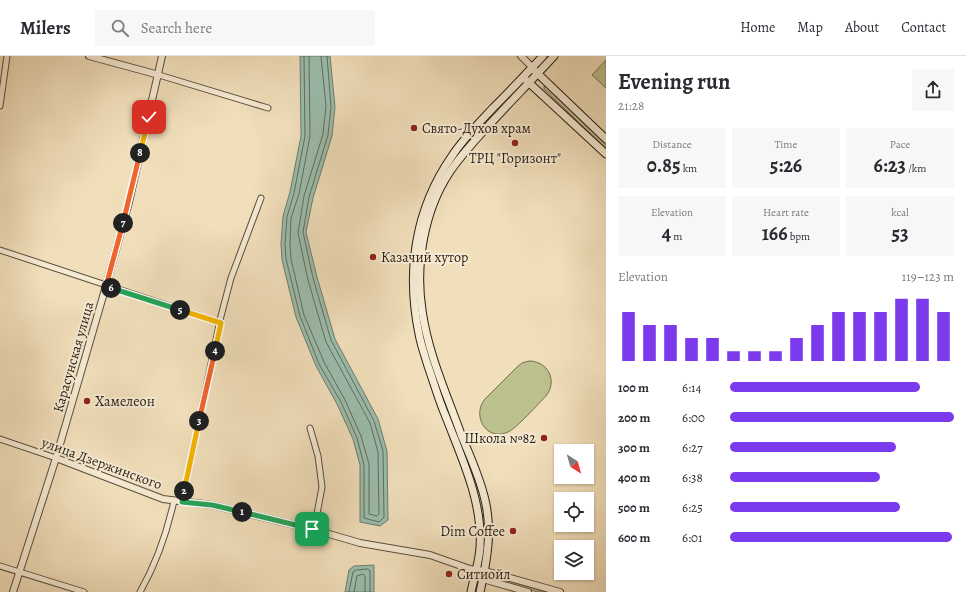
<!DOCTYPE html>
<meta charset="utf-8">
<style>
:root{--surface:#fff;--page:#f7f7f7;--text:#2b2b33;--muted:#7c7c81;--line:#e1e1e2;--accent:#7c3aed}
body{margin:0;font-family:Alegreya,serif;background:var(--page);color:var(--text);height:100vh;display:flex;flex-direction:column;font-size:15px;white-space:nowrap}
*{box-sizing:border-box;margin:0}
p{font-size:13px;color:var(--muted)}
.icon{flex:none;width:22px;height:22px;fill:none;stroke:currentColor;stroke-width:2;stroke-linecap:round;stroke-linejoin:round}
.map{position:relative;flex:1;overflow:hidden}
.sheet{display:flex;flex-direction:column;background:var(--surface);width:360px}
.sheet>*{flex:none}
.needle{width:26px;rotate:143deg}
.fabs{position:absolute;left:554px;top:388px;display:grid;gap:8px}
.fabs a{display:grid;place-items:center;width:40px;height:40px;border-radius:0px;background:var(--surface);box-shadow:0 1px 3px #0004;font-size:20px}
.pin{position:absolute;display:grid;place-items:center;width:34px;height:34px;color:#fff;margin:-17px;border-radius:8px;box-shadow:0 2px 6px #0006}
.km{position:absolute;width:20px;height:20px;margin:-10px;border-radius:50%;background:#222;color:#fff;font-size:11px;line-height:20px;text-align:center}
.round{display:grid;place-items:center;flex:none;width:42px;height:42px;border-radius:0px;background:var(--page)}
.head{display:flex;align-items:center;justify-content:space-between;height:68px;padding:0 12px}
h1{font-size:22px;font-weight:600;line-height:30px}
.metrics{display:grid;grid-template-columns:repeat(3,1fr);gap:6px;height:68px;padding:4px 12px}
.metrics div{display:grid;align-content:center;border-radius:0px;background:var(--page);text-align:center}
.metrics b{font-size:20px;font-weight:600}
.metrics small{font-size:11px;font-weight:400}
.metrics p{font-size:11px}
.chart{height:112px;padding:8px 12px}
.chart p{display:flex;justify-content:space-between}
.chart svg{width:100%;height:72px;margin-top:4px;stroke:var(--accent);stroke-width:6}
ul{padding:0 12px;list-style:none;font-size:13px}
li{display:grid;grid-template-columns:64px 48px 1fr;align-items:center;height:30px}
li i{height:10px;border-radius:5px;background:var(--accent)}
header{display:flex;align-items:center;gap:24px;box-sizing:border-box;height:56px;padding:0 20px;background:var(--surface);border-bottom:1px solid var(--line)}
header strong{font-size:19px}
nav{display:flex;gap:22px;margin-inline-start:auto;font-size:14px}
.search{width:280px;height:36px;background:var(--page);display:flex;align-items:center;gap:10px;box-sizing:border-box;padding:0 14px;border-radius:0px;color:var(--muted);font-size:15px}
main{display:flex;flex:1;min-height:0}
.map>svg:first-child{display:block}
.green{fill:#bdc18e;stroke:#726f51}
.water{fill:#9bbdad;stroke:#6c7d70}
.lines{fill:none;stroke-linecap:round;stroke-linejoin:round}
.shore{stroke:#606d60;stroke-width:1}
.minor-casing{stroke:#594e3e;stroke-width:7}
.tertiary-casing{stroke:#594e3e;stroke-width:8}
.secondary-casing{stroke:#261d14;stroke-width:9}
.minor{stroke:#f6ead3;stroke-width:5}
.tertiary{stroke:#f6ead3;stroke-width:6}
.secondary{stroke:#f6ead3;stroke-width:7}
.split-1-casing{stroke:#fff;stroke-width:8}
.split-2-casing{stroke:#fff;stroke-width:8}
.split-3-casing{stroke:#fff;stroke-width:8}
.split-4-casing{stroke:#fff;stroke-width:8}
.split-5-casing{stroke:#fff;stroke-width:8}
.split-6-casing{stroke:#fff;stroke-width:8}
.split-7-casing{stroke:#fff;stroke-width:8}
.split-8-casing{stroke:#fff;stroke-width:8}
.split-9-casing{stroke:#fff;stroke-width:8}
.split-1{stroke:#22a559;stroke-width:5}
.split-2{stroke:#22a559;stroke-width:5}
.split-3{stroke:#f5b400;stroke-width:5}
.split-4{stroke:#f0652b;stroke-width:5}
.split-5{stroke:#f5b400;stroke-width:5}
.split-6{stroke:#22a559;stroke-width:5}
.split-7{stroke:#f0652b;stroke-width:5}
.split-8{stroke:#f0652b;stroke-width:5}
.split-9{stroke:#f5b400;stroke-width:5}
.poi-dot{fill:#8f2418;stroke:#f6ead3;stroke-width:1.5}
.labels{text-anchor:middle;stroke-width:4;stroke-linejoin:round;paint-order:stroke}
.poi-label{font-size:14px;fill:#261d14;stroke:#f6ead3;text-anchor:start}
.street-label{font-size:14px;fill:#261d14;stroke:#f6ead3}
</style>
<header>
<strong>Milers</strong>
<div class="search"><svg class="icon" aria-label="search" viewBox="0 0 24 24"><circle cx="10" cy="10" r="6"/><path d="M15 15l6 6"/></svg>Search here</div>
<nav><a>Home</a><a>Map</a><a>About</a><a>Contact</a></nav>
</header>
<main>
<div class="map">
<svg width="606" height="536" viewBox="0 0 606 536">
<rect width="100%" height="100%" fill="#f1dfbb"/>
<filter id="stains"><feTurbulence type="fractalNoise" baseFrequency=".005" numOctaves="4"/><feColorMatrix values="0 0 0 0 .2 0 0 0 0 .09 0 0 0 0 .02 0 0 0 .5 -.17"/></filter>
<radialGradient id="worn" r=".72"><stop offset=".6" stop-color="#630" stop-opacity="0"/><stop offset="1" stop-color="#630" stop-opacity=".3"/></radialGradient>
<!-- green -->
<g class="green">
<polygon points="606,4 606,32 592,19"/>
<polygon points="544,30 547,31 606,89 606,93 544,33"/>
<path d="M529,305c19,0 29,20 17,35 -8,8 -29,32 -38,36 -21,10 -37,-16 -23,-33l32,-32 5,-4z"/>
<polygon points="499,522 546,536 538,536 499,525 498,523"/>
</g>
<!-- water -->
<g class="water">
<polygon points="300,0 330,0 335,51 332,80 313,142 306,176 317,221 335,283 378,363 387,395 388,464 380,470 360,466 360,409 353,383 337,348 316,310 296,261 282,204 281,188 283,160 290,136 301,80"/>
<polygon points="374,509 374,536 345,536 349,514 354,510"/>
</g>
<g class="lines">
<!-- shore -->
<g class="shore">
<polyline points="304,0 305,80 294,137 287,161 285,188 286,203 300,260 319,308 341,346 357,382 364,409 364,462 379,466 384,461 383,395 374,365 331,284 313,222 303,176 309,141 328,79 331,51 327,0"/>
<polyline points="309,0 310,80 299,138 291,162 290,187 291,203 304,259 324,306 345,344 361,380 369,408 369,458 377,460 379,458 378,396 370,367 326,286 308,224 298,177 304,140 323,78 326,50 321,0"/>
<polyline points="349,536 353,516 356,514 368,513 370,515 370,536"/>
<polyline points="354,536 357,520 363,518 365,520 365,536"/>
</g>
<defs>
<g id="minor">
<polyline points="159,19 268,52"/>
<polyline points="0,50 7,0"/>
<polyline points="0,194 221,267"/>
<polyline points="310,372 318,400 322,431 314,474"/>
<polyline points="0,383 56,402"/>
<polyline points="182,446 221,260 231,222 261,142"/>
<polyline points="0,510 84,536"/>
<path d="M140,536c16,-28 27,-60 34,-91"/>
</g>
<g id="tertiary">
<polyline points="89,0 159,19"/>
<polyline points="521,0 532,11"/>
<polyline points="56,402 163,443 212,449 312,473 360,487 430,499 470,513 485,515 560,536"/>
<polyline points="476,514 483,523 528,536"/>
<polyline points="13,536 56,402 106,230 129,146 162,0"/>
</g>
<g id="secondary">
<polyline points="535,15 606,83"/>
<polyline points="526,24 606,98"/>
<path d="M471,536c3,-14 8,-30 9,-44 3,-46 -18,-89 -34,-131 -7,-16 -12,-34 -18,-51 -3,-10 -7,-21 -9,-32 -13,-63 -4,-125 33,-178 11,-17 27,-33 41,-48 17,-17 34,-35 50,-52"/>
<path d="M480,536c7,-31 13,-64 4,-96 -5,-20 -14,-40 -22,-59 -15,-42 -34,-83 -40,-127 -7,-45 2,-99 27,-137 12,-18 26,-33 41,-49 21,-23 43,-45 64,-68"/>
</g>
</defs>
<!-- minor casing -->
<use href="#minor" class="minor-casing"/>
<!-- tertiary casing -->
<use href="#tertiary" class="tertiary-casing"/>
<!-- secondary casing -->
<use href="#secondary" class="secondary-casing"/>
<!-- minor -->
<use href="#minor" class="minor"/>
<!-- tertiary -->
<use href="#tertiary" class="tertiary"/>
<!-- secondary -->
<use href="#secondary" class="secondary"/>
</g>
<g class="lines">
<defs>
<polyline id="split-1" points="242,456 312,473"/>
<polyline id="split-2" points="184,435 182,446 212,449 242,456"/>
<polyline id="split-3" points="184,435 199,365"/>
<polyline id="split-4" points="199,365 215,295"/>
<polyline id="split-5" points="180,254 221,267 215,295"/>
<polyline id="split-6" points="111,232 180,254"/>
<polyline id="split-7" points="111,232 106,230 123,167"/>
<polyline id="split-8" points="123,167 140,97"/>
<polyline id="split-9" points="140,97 149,61"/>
</defs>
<!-- split-1 casing -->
<use href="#split-1" class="split-1-casing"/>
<!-- split-2 casing -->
<use href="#split-2" class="split-2-casing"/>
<!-- split-3 casing -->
<use href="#split-3" class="split-3-casing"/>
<!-- split-4 casing -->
<use href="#split-4" class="split-4-casing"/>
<!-- split-5 casing -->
<use href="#split-5" class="split-5-casing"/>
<!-- split-6 casing -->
<use href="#split-6" class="split-6-casing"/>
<!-- split-7 casing -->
<use href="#split-7" class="split-7-casing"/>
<!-- split-8 casing -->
<use href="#split-8" class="split-8-casing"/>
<!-- split-9 casing -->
<use href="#split-9" class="split-9-casing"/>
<!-- split-1 -->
<use href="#split-1" class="split-1"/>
<!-- split-2 -->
<use href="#split-2" class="split-2"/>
<!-- split-3 -->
<use href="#split-3" class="split-3"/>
<!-- split-4 -->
<use href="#split-4" class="split-4"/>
<!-- split-5 -->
<use href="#split-5" class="split-5"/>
<!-- split-6 -->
<use href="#split-6" class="split-6"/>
<!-- split-7 -->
<use href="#split-7" class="split-7"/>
<!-- split-8 -->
<use href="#split-8" class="split-8"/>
<!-- split-9 -->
<use href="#split-9" class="split-9"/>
</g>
<!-- markers -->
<g class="poi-dot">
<circle cx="414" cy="72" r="4"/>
<circle cx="515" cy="87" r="4"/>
<circle cx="373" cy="201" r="4"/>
<circle cx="87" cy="345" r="4"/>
<circle cx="544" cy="382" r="4"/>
<circle cx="513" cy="475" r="4"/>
<circle cx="449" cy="518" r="4"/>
</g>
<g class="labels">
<!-- poi labels -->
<g class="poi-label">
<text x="422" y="77">Свято-Духов храм</text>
<text x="515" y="107" text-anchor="middle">ТРЦ "Горизонт"</text>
<text x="381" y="206">Казачий хутор</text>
<text x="95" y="350">Хамелеон</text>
<text x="536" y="387" text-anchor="end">Школа №82</text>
<text x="505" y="480" text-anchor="end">Dim Coffee</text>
<text x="457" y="523">Ситиойл</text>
</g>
<!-- street labels -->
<g class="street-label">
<text transform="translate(73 301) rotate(-74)" y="5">Карасунская улица</text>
<text transform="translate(102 407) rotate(20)" y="5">улица Дзержинского</text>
</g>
</g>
<rect width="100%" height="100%" filter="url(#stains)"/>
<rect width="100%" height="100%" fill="url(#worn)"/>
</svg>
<div class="fabs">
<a><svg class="needle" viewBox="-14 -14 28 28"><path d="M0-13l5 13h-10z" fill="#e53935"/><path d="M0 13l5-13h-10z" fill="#7c7c81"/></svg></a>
<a><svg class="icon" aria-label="locate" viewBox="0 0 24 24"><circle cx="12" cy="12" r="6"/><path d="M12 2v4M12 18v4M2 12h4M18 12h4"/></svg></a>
<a><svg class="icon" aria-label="layers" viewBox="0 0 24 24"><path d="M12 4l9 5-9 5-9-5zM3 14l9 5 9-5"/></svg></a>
</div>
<div class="pin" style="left:312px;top:473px;background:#1e9e55"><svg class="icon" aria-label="arrive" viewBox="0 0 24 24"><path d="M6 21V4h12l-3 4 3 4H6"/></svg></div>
<div class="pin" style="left:149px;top:61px;background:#d93025"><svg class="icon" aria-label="check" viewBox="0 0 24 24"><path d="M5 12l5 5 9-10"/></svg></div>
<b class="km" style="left:242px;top:456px">1</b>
<b class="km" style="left:184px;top:435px">2</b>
<b class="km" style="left:199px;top:365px">3</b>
<b class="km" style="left:215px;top:295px">4</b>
<b class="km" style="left:180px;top:254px">5</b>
<b class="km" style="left:111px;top:232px">6</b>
<b class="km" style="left:123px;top:167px">7</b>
<b class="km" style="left:140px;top:97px">8</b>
</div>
<section class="sheet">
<div class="head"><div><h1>Evening run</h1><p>21:28</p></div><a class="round"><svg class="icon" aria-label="share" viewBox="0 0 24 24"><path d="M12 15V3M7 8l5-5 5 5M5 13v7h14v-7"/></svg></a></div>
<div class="metrics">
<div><p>Distance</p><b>0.85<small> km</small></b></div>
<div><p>Time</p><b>5:26</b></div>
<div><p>Pace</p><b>6:23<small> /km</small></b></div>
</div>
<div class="metrics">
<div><p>Elevation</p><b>4<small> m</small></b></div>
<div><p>Heart rate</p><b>166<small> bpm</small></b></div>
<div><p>kcal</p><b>53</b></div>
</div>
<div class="chart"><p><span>Elevation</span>119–123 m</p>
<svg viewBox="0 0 160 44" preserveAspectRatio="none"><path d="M5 44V14M15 44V22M25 44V22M35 44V30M45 44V30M55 44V38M65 44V38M75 44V38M85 44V30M95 44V22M105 44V14M115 44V14M125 44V14M135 44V6M145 44V6M155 44V14"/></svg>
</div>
<ul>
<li><b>100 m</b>6:14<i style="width:85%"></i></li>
<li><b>200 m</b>6:00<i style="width:100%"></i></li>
<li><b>300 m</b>6:27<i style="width:74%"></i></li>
<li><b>400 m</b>6:38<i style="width:67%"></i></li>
<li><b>500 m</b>6:25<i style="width:76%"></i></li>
<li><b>600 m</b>6:01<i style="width:99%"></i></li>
</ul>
</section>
</main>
